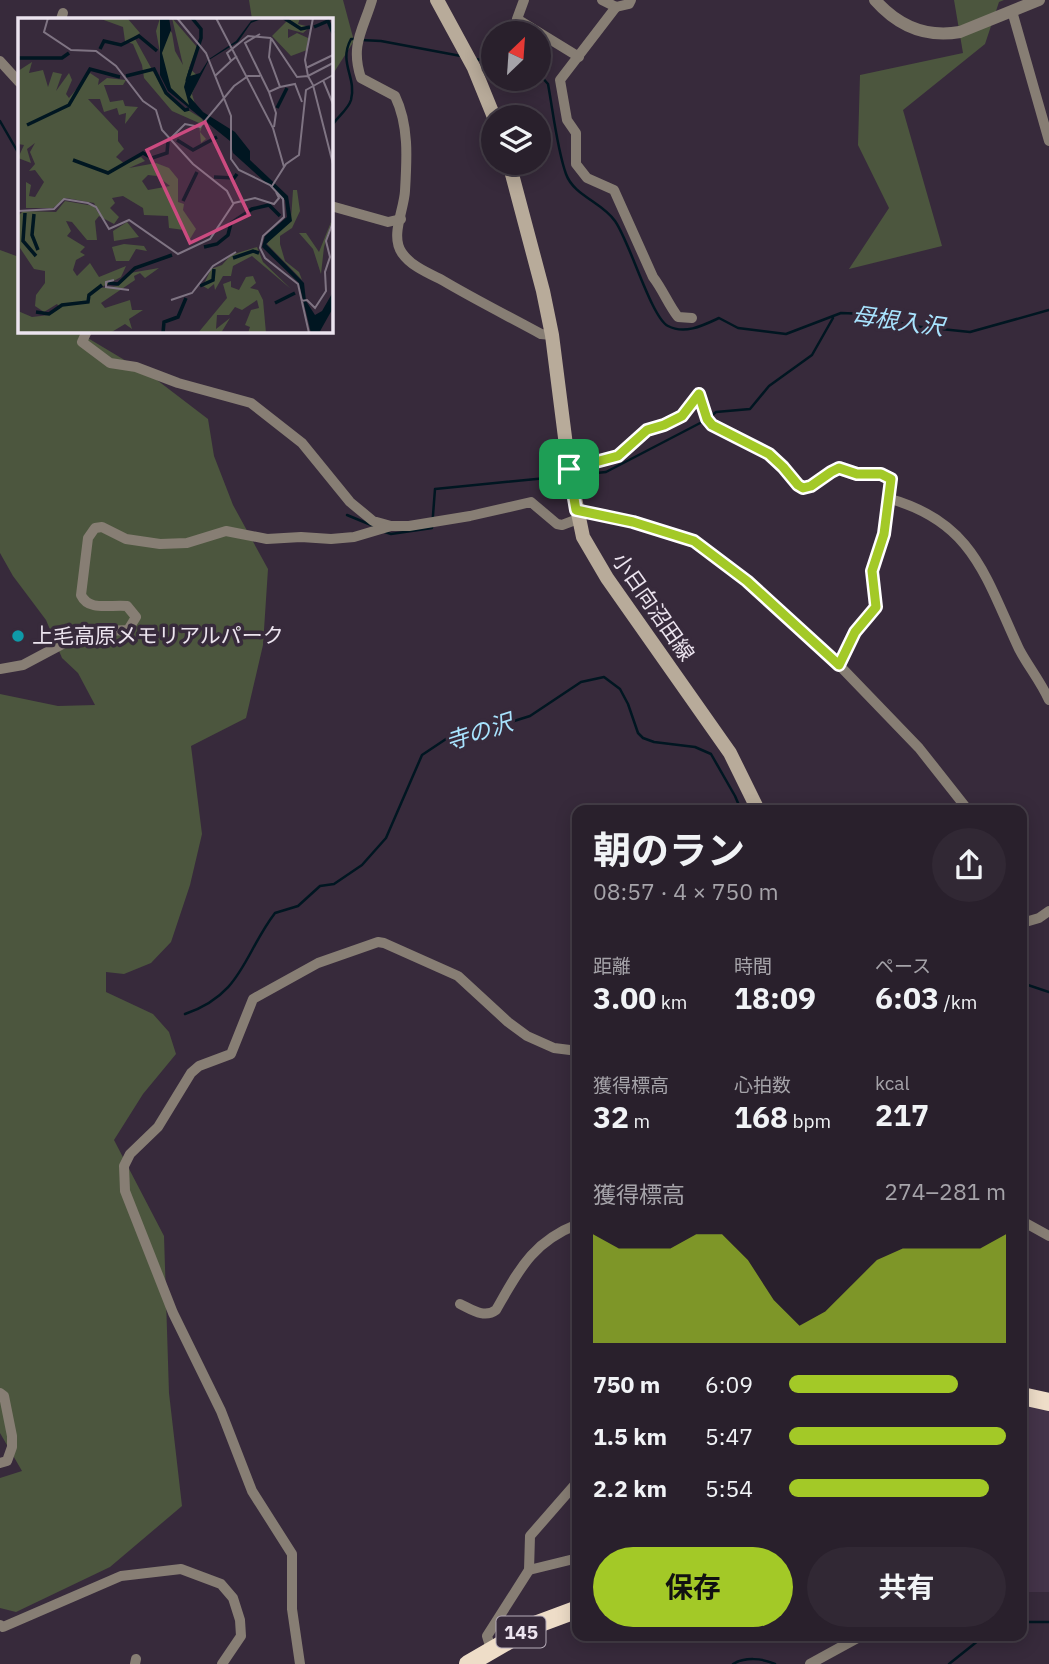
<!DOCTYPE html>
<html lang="ja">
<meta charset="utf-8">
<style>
:root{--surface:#29202c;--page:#312834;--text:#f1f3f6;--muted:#a5a3a9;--line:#453e48;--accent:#a3c927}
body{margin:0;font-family:"IBM Plex Sans","Noto Sans JP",sans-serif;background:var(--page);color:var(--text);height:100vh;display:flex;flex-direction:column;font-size:26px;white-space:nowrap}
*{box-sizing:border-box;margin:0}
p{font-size:23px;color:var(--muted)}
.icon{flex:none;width:38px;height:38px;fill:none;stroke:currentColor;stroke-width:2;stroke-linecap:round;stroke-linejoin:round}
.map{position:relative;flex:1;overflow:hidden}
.sheet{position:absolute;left:572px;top:805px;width:455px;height:836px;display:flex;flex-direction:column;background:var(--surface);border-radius:14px;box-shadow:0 4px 18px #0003,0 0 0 2px var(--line)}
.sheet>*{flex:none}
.needle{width:46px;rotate:25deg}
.controls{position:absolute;left:481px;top:21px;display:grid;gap:14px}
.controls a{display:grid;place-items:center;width:70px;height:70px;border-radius:50%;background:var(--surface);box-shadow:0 4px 18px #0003,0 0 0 2px var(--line);font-size:35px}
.pin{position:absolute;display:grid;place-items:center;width:60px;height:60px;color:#fff;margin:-30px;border-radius:14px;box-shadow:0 4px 10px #0006}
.round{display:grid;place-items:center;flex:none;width:74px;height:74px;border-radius:37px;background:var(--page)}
.head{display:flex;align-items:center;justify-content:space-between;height:119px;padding:0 21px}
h1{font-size:38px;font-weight:700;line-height:52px}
.figures{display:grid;grid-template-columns:repeat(3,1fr);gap:10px;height:119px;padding:7px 21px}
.figures div{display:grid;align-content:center}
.figures b{font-size:30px;font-weight:700}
.figures small{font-size:19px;font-weight:400}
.figures p{font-size:19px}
.chart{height:196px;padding:14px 21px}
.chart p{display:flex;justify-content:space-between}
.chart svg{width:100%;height:126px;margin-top:7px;fill:var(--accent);opacity:.7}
.cta{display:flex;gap:14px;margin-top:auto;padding:14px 21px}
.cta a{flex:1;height:80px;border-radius:42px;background:var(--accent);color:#111;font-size:28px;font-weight:700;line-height:80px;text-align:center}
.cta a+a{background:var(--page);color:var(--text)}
ul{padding:0 21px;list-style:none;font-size:23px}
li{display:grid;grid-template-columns:112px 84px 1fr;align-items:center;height:52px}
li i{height:18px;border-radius:9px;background:var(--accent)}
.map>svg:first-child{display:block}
.built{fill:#443449}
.green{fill:#4c563e}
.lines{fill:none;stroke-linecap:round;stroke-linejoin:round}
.stream{stroke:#001621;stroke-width:2.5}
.minor{stroke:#877e74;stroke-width:10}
.tertiary{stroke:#877e74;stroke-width:12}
.secondary{stroke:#b8ab9a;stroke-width:14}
.trunk{stroke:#eeddc8;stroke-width:18}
.route-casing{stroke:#fff;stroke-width:14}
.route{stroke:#a3c927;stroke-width:9}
.culture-dot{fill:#0f9aa8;stroke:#372a3b;stroke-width:2.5}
.labels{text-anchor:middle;stroke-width:7;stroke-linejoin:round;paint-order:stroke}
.shield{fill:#372a3b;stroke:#b6acb9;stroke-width:2}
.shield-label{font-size:19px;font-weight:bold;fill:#ece4ef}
.street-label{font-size:21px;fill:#ece4ef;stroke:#372a3b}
.poi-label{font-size:21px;fill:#ece4ef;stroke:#372a3b;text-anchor:start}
.water-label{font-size:23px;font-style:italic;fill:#a8e3fe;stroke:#372a3b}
.inset-river{fill:none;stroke:#001621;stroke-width:3.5}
.inset-road{fill:none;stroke:#7f7483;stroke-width:2}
.view{fill:#cc4b80;fill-opacity:0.15;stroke:#cc4b80;stroke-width:3.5}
.inset-edge{fill:none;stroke:#ece4ef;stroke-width:3.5}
</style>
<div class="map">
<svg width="1049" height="1664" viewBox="0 0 1049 1664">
<rect width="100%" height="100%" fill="#372a3b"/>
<!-- built -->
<polygon class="built" points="1022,1403 1049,1409 1049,1592 1022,1592"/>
<!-- green -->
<g class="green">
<polygon points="249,0 343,0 354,41 331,77 331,19 252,19"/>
<polygon points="954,0 1004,0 999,2 985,44 903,110 942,246 849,269 889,208 858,145 860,75 963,53"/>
<polygon points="0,250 19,257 19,331 76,331 153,377 208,419 214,456 233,505 268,569 263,645 246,718 191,746 202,834 190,885 171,942 151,963 124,974 106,972 106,992 153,1014 169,1032 176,1054 143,1094 114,1140 164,1236 169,1393 182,1506 110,1567 16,1612 0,1608 0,1478 22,1471 0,1433 0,694 58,706 95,705 78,673 62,658 46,620 13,576 0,553"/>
</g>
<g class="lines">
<!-- stream -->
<g class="stream">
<polyline points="361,40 381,41 461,56"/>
<polyline points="475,59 494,62"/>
<path d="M539,74l9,10c5,27 9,65 18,90 8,22 36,28 49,47 15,21 36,96 53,105 17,9 36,-1 51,-8l19,10 48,6 55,-21 26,1 45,12 58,6 79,-22"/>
<polyline points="0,121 19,154"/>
<path d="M331,127c5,-9 17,-17 20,-27 6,-23 -13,-37 0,-61h3"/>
<polyline points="710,417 716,412 750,409 769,386 812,355 833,318"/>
<polyline points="577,475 606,472 704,421"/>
<polyline points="347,515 376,527"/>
<polyline points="385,532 391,534 432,528 435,489 567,476"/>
<polyline points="1022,983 1049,992"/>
<path d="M185,1014c58,-20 58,-59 90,-101l23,-7 22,-20 14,-2 28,-19 24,-27 36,-83 30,-20 27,-8 22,-2 29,-9 51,-34 23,-5 16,12 8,15 10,29 5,5 11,4 41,5 16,7 24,42 6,14"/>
<polyline points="1022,1622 1049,1622"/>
<path d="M733,1664c12,-7 29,-6 42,0"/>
<polyline points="949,1664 984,1636"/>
</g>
<!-- minor -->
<g class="minor">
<path d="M372,0c-9,30 -22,45 -11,78l34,18c14,29 12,62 10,95 -1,19 -15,45 -3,62 9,13 26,20 40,27 32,19 66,36 99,54l11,1"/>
<polyline points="524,0 517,19 579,57"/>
<polyline points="602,0 616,7 629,4 631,0"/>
<path d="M616,7l-56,73 7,40 9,13v31l11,14 27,12 39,87c10,13 15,27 25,40l14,1"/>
<polyline points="1012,11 1049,141"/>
<polyline points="61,19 63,13"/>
<polyline points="0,61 19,82"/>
<polyline points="331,206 388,222 401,219"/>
<polyline points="87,331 82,342 110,363 136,367 178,383 251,403 302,443 350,502 373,521 391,526"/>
<polyline points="699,394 707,419 712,425 769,454 783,467 798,485 803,488 811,486 831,472 839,468 857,474 881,474 891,479 884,534 871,571 876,607 855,632 839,665"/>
<polyline points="569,469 618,456 647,430 664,425 682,416 699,394"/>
<path d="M887,498c86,23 98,78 132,151 9,17 22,33 30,51"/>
<polyline points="576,510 633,522 694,541 747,581 839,665 919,748 968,810"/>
<path d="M0,669l23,-4 62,-33 43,-2 8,-13 -9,-11c-16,-2 -38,6 -46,-11l7,-57 7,-10 7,-1 24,12 34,5 27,-1 39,-12 41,8 34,-2 30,2 23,-2 37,-11h18l61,-10 61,-14 26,22 5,1 16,-6"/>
<polyline points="1022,923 1039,918 1049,911"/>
<polyline points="1022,1221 1049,1236"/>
<path d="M460,1304c11,5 24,15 36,6 23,-40 36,-68 82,-86"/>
<polyline points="0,1393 4,1396 12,1436 12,1447 7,1461 0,1463"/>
<polyline points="529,1570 578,1558"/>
<polyline points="0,1625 3,1627 121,1576 181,1569 221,1584 233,1598 240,1620 241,1636 222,1664"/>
<polyline points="491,1649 487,1636 529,1570 530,1536 578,1481"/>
<polyline points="135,1664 136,1659"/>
<polyline points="300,1664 292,1609 292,1554 252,1491 221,1411 173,1313 125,1191 124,1166 130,1154 158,1127 191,1073 199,1066 231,1054 253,999 318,963 378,942 384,943 458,976 508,1022 527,1036 554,1048 578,1051"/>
<polyline points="810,1664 861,1636"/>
</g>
<!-- tertiary -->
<path class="tertiary" d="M875,0c23,26 51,38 85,32l79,-32"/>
<!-- secondary -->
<g class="secondary">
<polyline points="437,0 474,68 494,117"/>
<polyline points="509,163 543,291 552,335 569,469 583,537 607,578 730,753 758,810"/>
</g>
<!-- trunk -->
<g class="trunk">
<polyline points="1022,1396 1049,1402"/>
<polyline points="468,1664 535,1625 578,1609"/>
</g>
</g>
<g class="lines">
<defs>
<polygon id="route" points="699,394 707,419 712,425 769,454 783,467 798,485 803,488 811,486 831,472 839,468 857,474 881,474 891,479 884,534 872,571 876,607 855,632 839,665 747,581 694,541 633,522 576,510 569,469 618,456 647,430 664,425 682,416"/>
</defs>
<!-- route casing -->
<use href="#route" class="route-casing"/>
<!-- route -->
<use href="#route" class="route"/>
</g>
<!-- markers -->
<circle class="culture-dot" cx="18" cy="636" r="7"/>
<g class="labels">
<!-- shield labels -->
<rect class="shield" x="496.5" y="1616.5" width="49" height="31" rx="5"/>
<g class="shield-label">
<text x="521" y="1639">145</text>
</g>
<!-- street labels -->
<g class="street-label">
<text transform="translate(653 607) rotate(55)" y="7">小日向沼田線</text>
</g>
<!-- poi labels -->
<g class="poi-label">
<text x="32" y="643">上毛高原メモリアルパーク</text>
</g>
<!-- water labels -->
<g class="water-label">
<text transform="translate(898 321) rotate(8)" y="8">母根入沢</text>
<text transform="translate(479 732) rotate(-18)" y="8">寺の沢</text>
</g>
</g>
<!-- overview -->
<g transform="translate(18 18)">
<rect width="315" height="315" fill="#372a3b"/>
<path d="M142,0l12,15 3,18 8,14 -11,-47 25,29 -8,21 10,9 -7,17 6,20 -32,-29 -10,-54zM272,0h10l-2,6 12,3 -7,6 -15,-4v9l9,-5 11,5 -1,12 -16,6 -19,-20zM83,1h27l12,14 -6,4 26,47 10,15 31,19 3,4 -4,10 6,7 -5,4 -2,-20 -27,-12 -28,-33 -2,-13 -9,-21 -8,-3 -2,-14zM14,44l-3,11 14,-3 5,17 5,-15 9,2 -6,17 13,-18 3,7 -6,14 3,4 21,-25 9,6 -1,6 9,-7 19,2 -3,5h-19l6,17 13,-2 2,6 13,1 -13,17 1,-11 -7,2 -2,-7 -13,4 -4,-13h-12l30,32v10l6,8 -8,8 9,7 16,-7 4,4 -16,7 27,-5 13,5 9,11v23l6,2 -1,6 13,19 -6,10 -6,-9 -15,-2 -1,-12 -24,-1 -1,-7 -20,-12 -11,2 3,5 -5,5 9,9 -5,7 -15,-8 -4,5 2,19h-10l-15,-18 -6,-1 5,10 -4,5 18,11 -5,5 5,3 -9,5 -3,10 4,6 13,-13 9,14 27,-11 -5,11 -21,11 17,-2 13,-13 29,-5 -14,10 -5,-5 -6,3 1,4 -34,23 4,5 25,-8 2,10h11l-14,9 3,10 -7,-5 -15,9h-92v-22l14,6 17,-2 11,-7 -3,-4 -13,8 -9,-6 1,-11 9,-12v-12l-11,-2 -14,-21 -2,-32 5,-5 33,1 9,-11 29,5 5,8 -5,-11 -28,-5 -13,10h-27v-26l5,3 -2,11 6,1 9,-15 -9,-12 -6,1 6,-7 -5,-12 5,-9 -8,6 4,14 -13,-5 6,-13 -6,-1v-73zM130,157l9,1 13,10 -22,4 -6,-9zM275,172h4l3,21 -8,17 -12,8v8l5,17 14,11 3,8 -35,-36 7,-12 17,-12zM315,199l-9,30 -3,27 -8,-25 -14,-16h7l13,19zM109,204l12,15 -25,4 -1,-10zM106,226l20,2 3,5 -11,-2 -7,12h-13l-4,-14zM239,229l6,15 28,27 -39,-33 -19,10 -2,10h-8l-8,14 -1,-6 -6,5 -5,-3 8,-17 11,-4 9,-10zM235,258l3,7 -6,5 8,2 5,10 3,33h-18l2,-6 -5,-2 6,-15 8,-2 -2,-8 -15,10 -7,-3 -6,8h-12l-1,14 14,-11 -9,15h-23l29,-35 -4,-14 8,-3v6l8,3 7,-13z" fill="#4c563e" fill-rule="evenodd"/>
<path d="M142,0h9l2,12 -9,23 9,35 18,17 -5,-18 5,-18 1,7 10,-3 9,-14 27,-18 15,-20 13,-3 -13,5 -13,19 -29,18 -19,37 13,15 32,20 15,19v9l38,36 4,25 -26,23 38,39 2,18 9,14 7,-4 11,-19v16l-14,25h-8l-12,-50 -37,-36 3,-11 22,-19 -2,-17 -52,-47 -3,-12 -62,-50 -8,-16z" fill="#001621"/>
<path class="inset-river" d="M266,0l17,11 9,-2M296,9l14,-6 5,12M82,31l4,-8 17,4 18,-9 18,15M0,40h44l7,-5M108,58l28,-7 12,24 19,17 4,-1M169,63l14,-43v-9l-9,-11M259,90l10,-20M9,107l42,-20 21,-36 30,8M159,122l16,10 24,-13M55,142l35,13 35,-20 9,5 15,-5 1,-11M196,159l20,1 3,-4M165,183l14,-29M7,195l-2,28 13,15M16,196l-2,21 6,15M186,229l13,-3 11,-9 3,-12 21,-14 17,-4 11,11M215,240l20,-7 6,2M90,265l10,1 17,-16 37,-13M182,268l13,-6 1,-11M257,285l20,-10M18,294l13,2 13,-9 26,-3 1,-7 13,-10M145,315l1,-11 14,-5 8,-19"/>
<path class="inset-road" d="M30,0l-4,14 27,18 25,1 20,15 27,35 13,9 6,20 31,34 34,27 6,12M159,0l29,35 25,63v43l8,11 31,15 13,14 1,18 -21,19 -3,12 5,10 33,26 11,49M198,0l57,110 11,39M295,0l-8,42 3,16 25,-13M242,16l-15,9 24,49 11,-5 -11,-30 2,-19M253,20l26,39 11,-1 5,9 20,79M219,38l-6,5 -4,-8 21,-17 23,2M288,50l27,-13M197,58l16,-15M305,62l10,24M262,69l15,-3 7,18M251,74l7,21 -2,14M153,120l14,-14 15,3 34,-41 14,-10h12M254,168l14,-22 13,-9 7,-65 27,-15M0,193l36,-2 10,-10 24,4 8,4 13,22 20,-9 49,34 32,-15 24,-36 21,-5 19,6 5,-6 -3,-6M96,262l-8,2v5l23,3M153,282l21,-7 21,-27 23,-14M283,283l6,-1 8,8 11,-17 -1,-19 5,-15 -4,-16 7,-19"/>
<path class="view" d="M187,104l44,93 -59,28 -43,-93z"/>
<rect width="315" height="315" class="inset-edge"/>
</g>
</svg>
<div class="controls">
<a><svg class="needle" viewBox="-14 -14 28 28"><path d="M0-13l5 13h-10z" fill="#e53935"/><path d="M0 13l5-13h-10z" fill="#a5a3a9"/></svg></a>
<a><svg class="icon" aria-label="layers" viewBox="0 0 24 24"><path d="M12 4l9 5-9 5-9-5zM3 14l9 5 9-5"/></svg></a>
</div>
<div class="pin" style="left:569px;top:469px;background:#1e9e55"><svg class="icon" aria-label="arrive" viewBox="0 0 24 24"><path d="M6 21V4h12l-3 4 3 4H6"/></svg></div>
<section class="sheet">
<div class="head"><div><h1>朝のラン</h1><p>08:57 · 4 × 750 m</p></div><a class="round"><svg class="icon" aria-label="share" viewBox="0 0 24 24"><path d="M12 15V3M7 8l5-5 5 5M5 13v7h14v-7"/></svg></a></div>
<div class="figures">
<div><p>距離</p><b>3.00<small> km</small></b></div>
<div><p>時間</p><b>18:09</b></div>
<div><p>ペース</p><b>6:03<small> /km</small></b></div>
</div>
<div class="figures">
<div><p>獲得標高</p><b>32<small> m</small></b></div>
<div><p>心拍数</p><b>168<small> bpm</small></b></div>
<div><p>kcal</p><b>217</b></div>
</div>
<div class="chart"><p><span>獲得標高</span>274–281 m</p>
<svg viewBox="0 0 160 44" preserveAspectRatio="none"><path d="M0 44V6L10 11L20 11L30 11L40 6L50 6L60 15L70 29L80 38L90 33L100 24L110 15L120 11L130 11L140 11L150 11L160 6V44z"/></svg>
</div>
<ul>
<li><b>750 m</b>6:09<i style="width:78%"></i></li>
<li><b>1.5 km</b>5:47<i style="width:100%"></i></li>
<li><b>2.2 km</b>5:54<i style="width:92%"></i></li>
</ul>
<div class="cta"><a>保存</a><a>共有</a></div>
</section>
</div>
